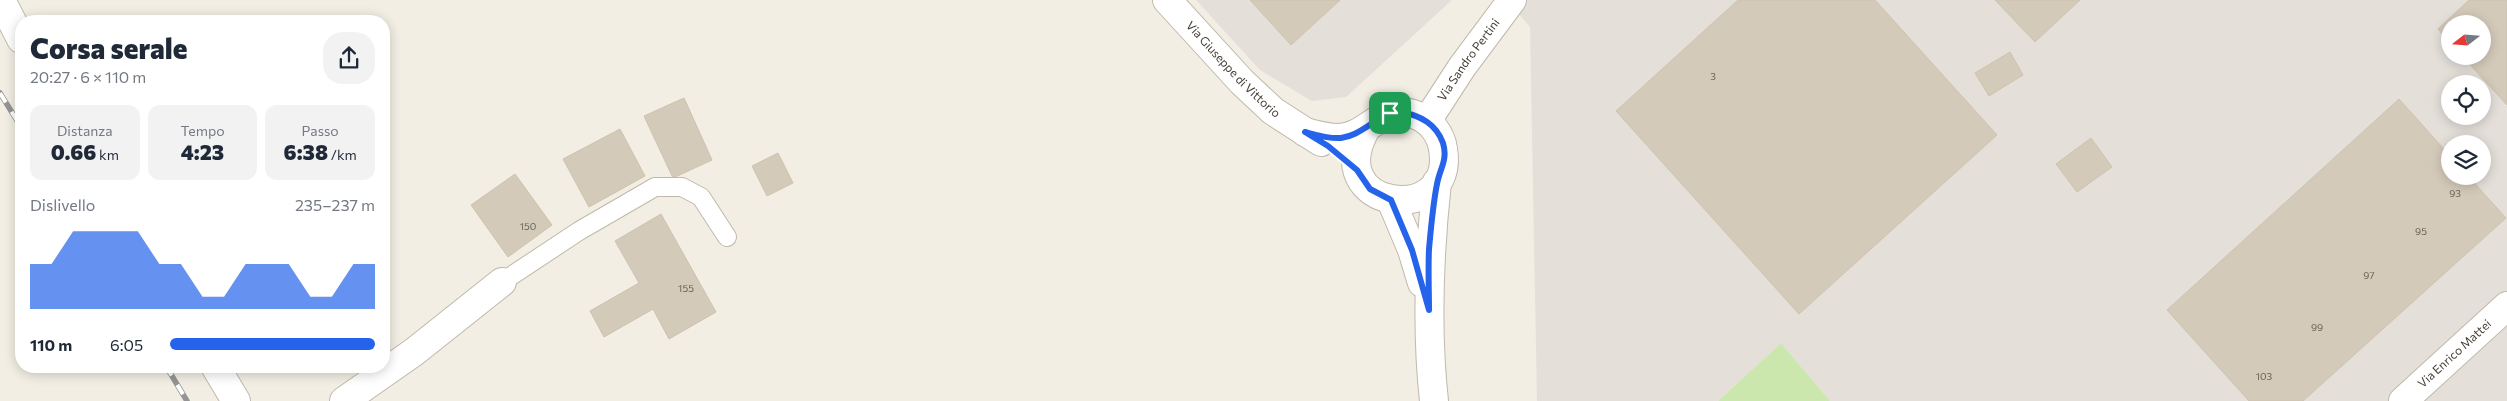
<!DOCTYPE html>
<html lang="it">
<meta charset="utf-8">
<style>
:root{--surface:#fff;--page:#f2f2f3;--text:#1f2937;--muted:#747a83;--accent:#2563eb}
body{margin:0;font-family:Commissioner,sans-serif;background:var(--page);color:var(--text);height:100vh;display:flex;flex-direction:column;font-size:19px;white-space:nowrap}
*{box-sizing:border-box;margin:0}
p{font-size:16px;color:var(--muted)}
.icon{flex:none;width:28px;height:28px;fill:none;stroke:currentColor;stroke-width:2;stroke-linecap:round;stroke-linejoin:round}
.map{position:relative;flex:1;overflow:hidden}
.panel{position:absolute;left:15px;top:15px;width:375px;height:358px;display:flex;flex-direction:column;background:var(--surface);border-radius:20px;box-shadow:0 2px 12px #0003}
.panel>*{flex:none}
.needle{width:32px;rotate:253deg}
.fabs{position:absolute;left:2441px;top:15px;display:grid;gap:10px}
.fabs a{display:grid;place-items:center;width:50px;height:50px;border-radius:50%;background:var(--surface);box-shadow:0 2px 12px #0003;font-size:25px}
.pin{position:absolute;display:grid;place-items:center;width:42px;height:42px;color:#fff;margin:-21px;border-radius:10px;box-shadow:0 2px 8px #0006}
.round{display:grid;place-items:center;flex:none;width:52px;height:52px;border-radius:20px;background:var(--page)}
.head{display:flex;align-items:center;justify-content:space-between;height:85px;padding:0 15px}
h1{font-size:28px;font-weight:800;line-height:38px}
.stats{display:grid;grid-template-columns:repeat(3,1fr);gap:8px;height:85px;padding:5px 15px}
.stats div{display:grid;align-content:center;border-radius:12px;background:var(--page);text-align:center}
.stats b{font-size:21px;font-weight:800}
.stats small{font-size:14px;font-weight:400}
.stats p{font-size:14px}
.chart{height:140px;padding:10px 15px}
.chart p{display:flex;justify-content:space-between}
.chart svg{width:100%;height:90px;margin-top:5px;fill:var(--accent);opacity:.7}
ul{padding:0 15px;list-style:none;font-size:16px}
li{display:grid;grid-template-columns:80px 60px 1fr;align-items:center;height:38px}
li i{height:12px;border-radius:6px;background:var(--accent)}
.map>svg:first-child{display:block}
.industrial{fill:#e4dfd9;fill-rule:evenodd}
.green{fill:#cce7ad}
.building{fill:#d4caba;stroke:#cec2ad}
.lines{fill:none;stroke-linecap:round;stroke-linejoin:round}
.lane-casing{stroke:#c0b9aa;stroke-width:20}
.street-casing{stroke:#c0b9aa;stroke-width:30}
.lane{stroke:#fff;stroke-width:18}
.street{stroke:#fff;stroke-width:28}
.rail-casing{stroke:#949494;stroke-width:5.5}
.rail{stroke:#fff;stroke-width:4;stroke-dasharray:11;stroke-linecap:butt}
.route-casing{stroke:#fff;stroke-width:10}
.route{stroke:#2563eb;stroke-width:6}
.labels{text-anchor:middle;stroke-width:5;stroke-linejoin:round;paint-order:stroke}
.number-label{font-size:10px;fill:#686156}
.street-label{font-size:12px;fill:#443e34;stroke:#fff}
</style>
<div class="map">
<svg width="2507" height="401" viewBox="0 0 2507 401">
<rect width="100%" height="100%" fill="#f2eee4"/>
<!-- industrial -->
<g class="industrial">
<polygon points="1196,0 1452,0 1346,97 1312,101 1260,70"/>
<path d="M1507,0h1000v401h-677l-49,-58 -63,58h-181l-7,-374zM2450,24h32v32h-32zM2450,84h32v32h-32zM2450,144h32v32h-32z"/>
</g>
<!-- green -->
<polygon class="green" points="1781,343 1830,401 1718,401"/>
<!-- building -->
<g class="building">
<polygon points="1250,0 1340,0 1291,45"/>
<polygon points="1738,0 1875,0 1997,135 1799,314 1616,111"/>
<polygon points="1995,0 2080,0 2035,42"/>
<polygon points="2469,0 2507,0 2507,105 2462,56 2482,56 2482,24 2450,24 2450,43 2438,29"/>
<polygon points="2010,52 2023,75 1989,96 1975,73"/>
<polygon points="684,98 712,160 673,178 644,116"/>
<polygon points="2399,99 2450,156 2450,176 2468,176 2506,218 2303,401 2249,401 2167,310"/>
<polygon points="620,129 645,176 589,207 563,159"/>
<polygon points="2091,138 2112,167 2077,192 2056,164"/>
<polygon points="778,153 793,183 767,196 752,166"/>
<polygon points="515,174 552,225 508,257 471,205"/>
<polygon points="661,214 716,312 669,339 653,309 604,337 590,311 639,283 615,241"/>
</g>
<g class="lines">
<defs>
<polyline id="lane" points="502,282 579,231 655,187 682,187 701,197 727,237"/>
<g id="street">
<polyline points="1,0 21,39"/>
<path id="s1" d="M1167,0l75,82 31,29 48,31"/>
<path id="s2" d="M1427,121l35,-54 50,-67"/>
<path d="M1305,132c11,3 23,6 34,6 30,-1 42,-36 77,-23 14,5 25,19 27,34 14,79 -126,62 -76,-22"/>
<polyline points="1391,200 1412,250 1422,283"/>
<polyline points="215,366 236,401"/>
<polyline points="344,401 414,352 502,282"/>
<path d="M1434,401c-8,-73 -5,-146 3,-219"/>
<path id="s3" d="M2403,401l104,-95"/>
</g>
</defs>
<!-- lane casing -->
<use href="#lane" class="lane-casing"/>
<!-- street casing -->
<use href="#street" class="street-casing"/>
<!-- lane -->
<use href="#lane" class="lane"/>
<!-- street -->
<use href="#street" class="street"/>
<defs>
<g id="rail">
<polyline points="0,93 21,127"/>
<polyline points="166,366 187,401"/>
</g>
</defs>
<!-- rail casing -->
<use href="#rail" class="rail-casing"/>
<!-- rail -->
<use href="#rail" class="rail"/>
</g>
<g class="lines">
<defs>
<path id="route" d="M1402,112c19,4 34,12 41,31 5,17 -3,25 -6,41 -4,20 -6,43 -8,65 -1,20 0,41 0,61l-17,-60 -21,-50 -21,-11 -13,-19 -29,-24 -23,-14c11,3 24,7 36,6 23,-3 33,-23 61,-26z"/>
</defs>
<!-- route casing -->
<use href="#route" class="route-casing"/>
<!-- route -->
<use href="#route" class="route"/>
</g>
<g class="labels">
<!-- number labels -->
<g class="number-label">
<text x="1713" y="80">3</text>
<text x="2455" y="197">93</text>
<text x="528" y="230">150</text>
<text x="2421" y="235">95</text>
<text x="2369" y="279">97</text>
<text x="686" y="292">155</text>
<text x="2317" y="331">99</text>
<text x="2264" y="380">103</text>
</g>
<!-- street labels -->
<g class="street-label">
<text dy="4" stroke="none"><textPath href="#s2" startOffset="74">Via Sandro Pertini</textPath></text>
<text dy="4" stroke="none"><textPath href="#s1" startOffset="96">Via Giuseppe di Vittorio</textPath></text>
<text dy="4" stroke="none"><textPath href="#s3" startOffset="70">Via Enrico Mattei</textPath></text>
</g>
</g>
</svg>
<div class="fabs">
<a><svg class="needle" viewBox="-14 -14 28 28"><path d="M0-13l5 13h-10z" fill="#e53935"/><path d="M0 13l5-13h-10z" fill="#747a83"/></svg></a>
<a><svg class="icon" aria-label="locate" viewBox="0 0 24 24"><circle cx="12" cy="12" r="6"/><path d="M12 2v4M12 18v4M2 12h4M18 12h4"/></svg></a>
<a><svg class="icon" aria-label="layers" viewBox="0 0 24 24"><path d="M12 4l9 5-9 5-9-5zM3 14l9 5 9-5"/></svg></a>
</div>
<div class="pin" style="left:1390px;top:113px;background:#1e9e55"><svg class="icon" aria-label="arrive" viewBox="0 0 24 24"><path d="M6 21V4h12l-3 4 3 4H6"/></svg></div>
<section class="panel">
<div class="head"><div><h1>Corsa serale</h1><p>20:27 · 6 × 110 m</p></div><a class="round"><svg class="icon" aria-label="share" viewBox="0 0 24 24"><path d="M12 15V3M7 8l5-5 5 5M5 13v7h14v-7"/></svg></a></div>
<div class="stats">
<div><p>Distanza</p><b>0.66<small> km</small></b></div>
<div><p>Tempo</p><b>4:23</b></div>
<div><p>Passo</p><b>6:38<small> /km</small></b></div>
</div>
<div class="chart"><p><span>Dislivello</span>235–237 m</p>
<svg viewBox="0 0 160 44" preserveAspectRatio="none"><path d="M0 44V22L10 22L20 6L30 6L40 6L50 6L60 22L70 22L80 38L90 38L100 22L110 22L120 22L130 38L140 38L150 22L160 22V44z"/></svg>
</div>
<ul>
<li><b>110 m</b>6:05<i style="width:100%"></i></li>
</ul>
</section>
</div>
